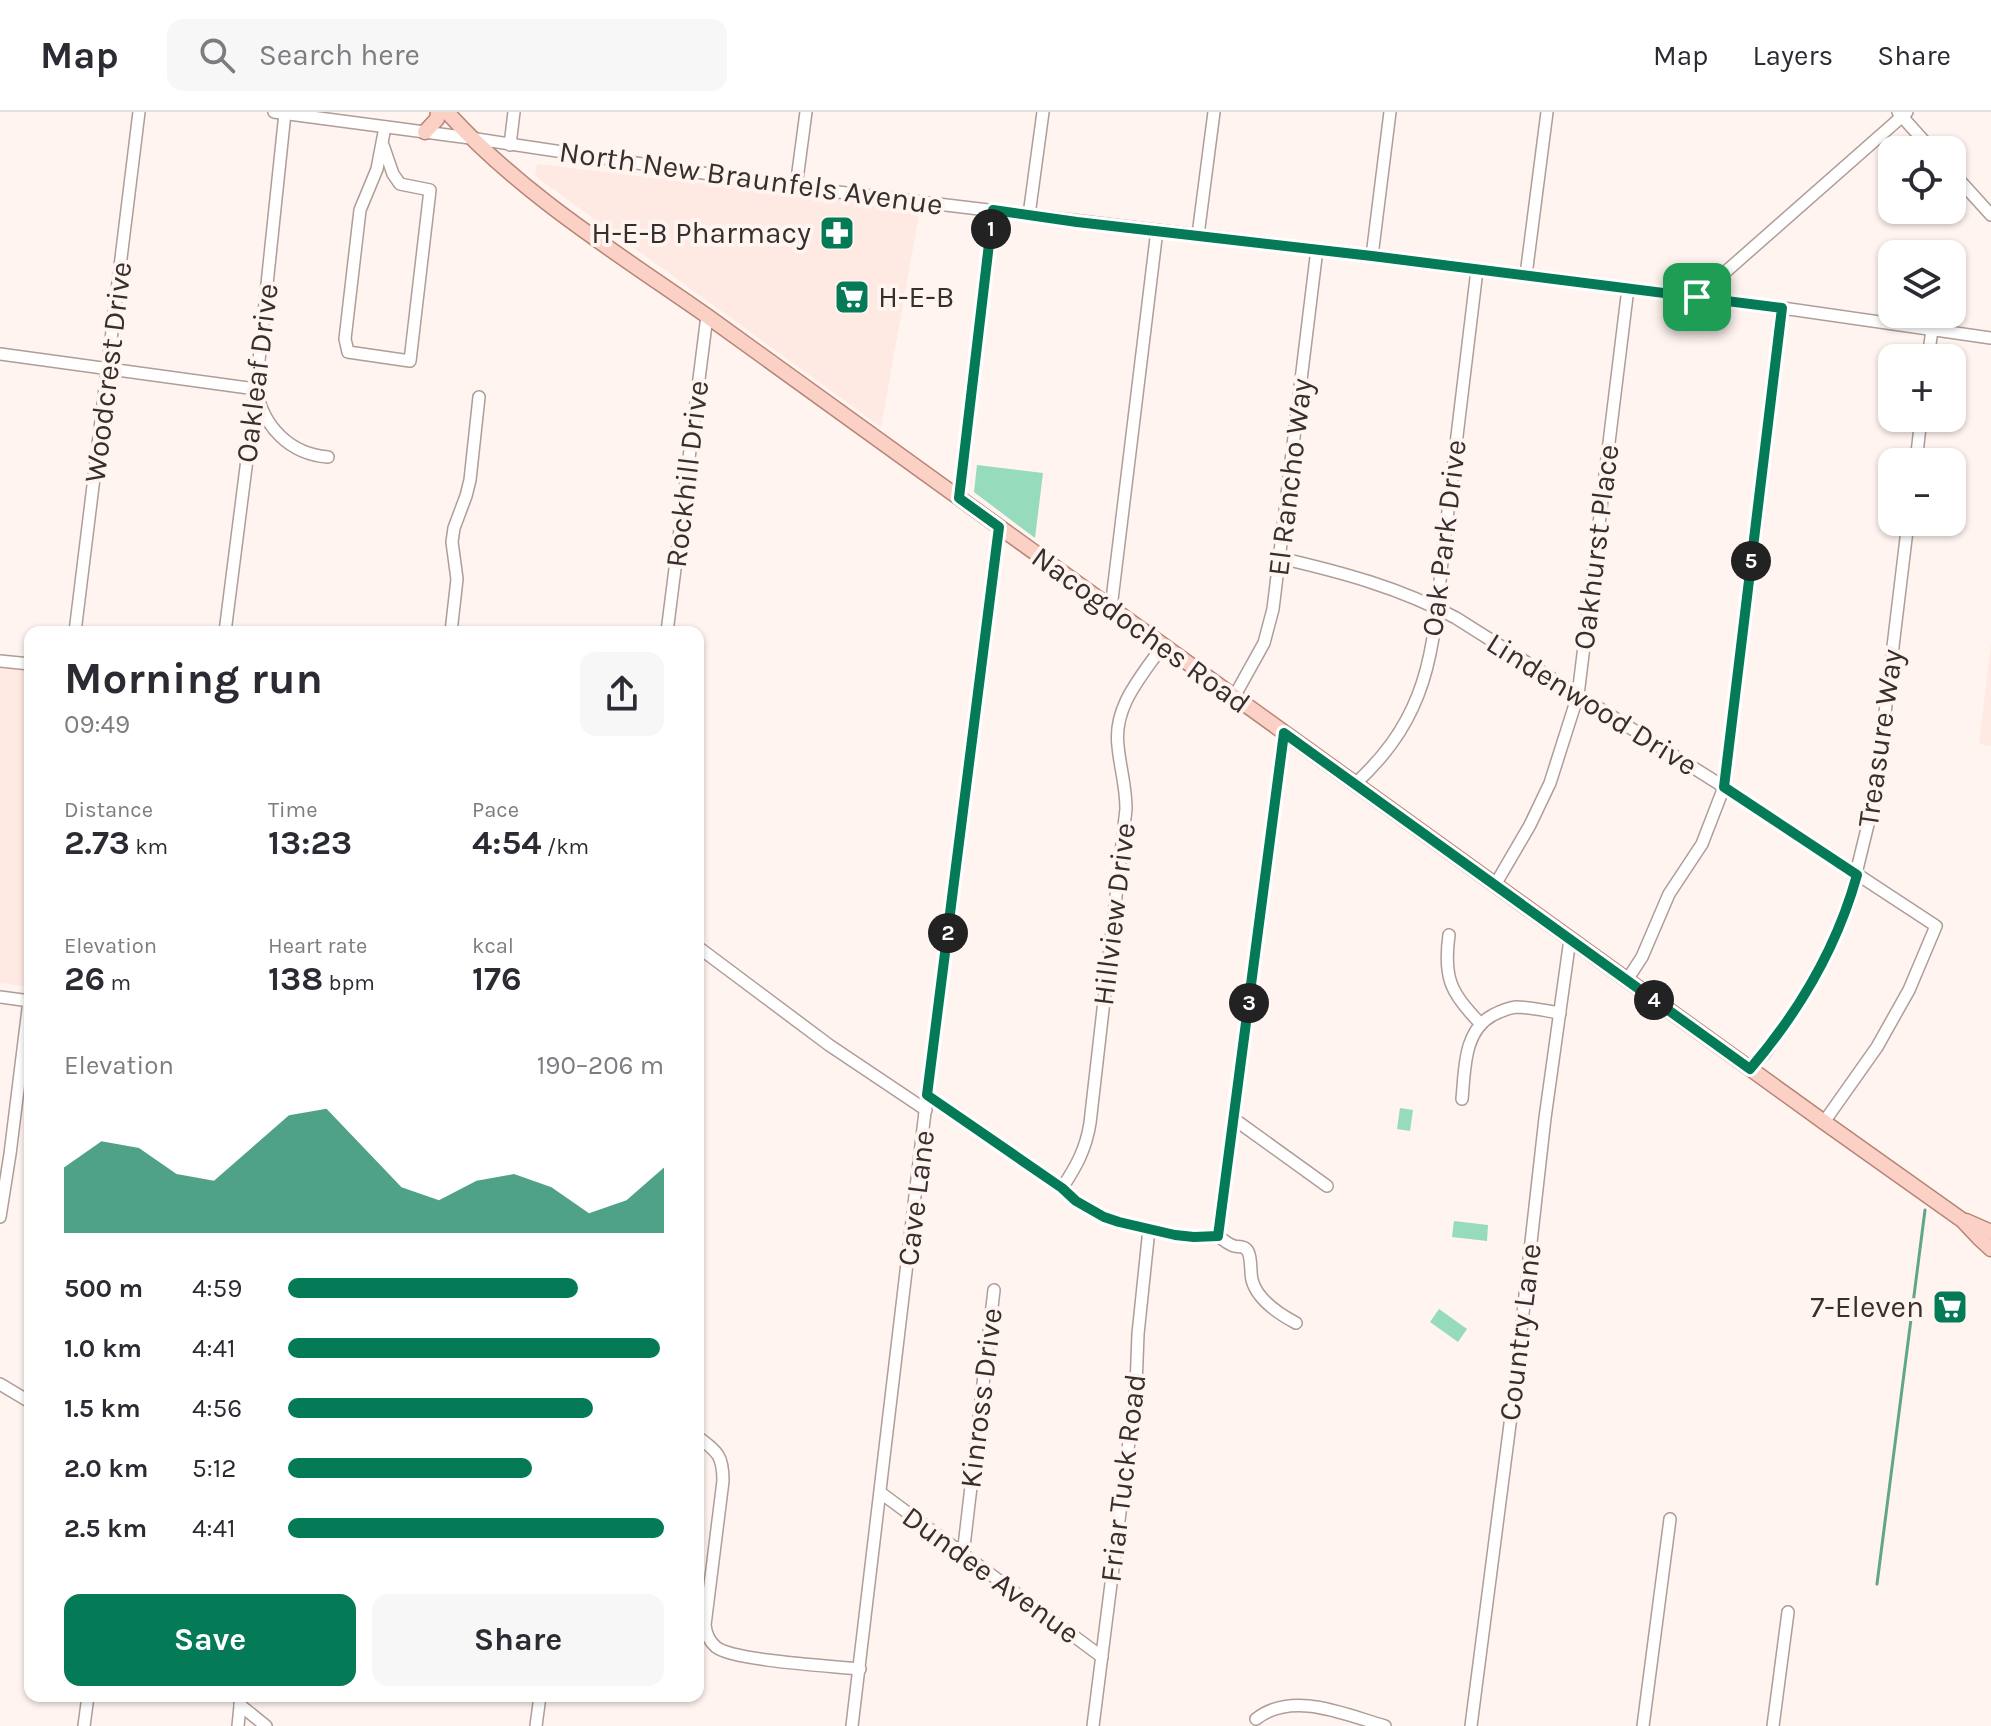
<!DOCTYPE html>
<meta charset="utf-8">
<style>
:root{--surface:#fff;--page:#f7f7f7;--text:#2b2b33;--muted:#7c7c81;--line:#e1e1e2;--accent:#057a57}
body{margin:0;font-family:Karla,sans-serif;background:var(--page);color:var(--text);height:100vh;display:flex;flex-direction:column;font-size:30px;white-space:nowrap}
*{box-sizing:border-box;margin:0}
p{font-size:26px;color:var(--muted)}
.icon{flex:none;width:44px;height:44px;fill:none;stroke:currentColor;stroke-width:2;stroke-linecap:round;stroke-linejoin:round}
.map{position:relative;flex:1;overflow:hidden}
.sheet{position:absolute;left:24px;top:514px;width:680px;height:1076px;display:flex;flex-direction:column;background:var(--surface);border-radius:16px;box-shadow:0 2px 6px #0004}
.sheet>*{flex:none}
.fabs{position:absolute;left:1878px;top:24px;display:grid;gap:16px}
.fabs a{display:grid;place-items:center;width:88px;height:88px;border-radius:16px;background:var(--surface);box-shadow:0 2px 6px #0004;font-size:40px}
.pin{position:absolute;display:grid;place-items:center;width:68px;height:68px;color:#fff;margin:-34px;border-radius:16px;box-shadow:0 4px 12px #0006}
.km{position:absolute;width:40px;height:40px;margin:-20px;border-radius:50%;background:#222;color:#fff;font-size:22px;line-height:40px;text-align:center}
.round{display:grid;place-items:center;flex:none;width:84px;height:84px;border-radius:16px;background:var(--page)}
.summary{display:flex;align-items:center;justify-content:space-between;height:136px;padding:0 40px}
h1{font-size:44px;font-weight:700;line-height:60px}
.metrics{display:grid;grid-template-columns:repeat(3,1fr);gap:12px;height:136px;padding:8px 40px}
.metrics div{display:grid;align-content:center}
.metrics b{font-size:34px;font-weight:700}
.metrics small{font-size:22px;font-weight:400}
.metrics p{font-size:22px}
.chart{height:224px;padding:16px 40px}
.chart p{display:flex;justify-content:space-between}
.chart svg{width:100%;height:144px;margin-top:8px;fill:var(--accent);opacity:.7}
.action{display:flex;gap:16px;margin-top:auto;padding:16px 40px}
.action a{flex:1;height:92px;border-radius:16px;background:var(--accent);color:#fff;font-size:32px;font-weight:700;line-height:92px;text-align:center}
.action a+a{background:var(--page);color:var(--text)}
ul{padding:0 40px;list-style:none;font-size:26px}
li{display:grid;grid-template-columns:128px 96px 1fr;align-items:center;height:60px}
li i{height:20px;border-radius:10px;background:var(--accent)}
header{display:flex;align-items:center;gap:48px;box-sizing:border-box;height:112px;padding:0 40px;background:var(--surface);border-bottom:2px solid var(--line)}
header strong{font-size:38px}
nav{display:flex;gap:44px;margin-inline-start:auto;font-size:28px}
.search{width:560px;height:72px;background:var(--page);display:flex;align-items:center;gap:20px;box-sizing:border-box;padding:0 28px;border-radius:16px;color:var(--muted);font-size:30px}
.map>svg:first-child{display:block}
.built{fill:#ffe9e3}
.green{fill:#96dbbb}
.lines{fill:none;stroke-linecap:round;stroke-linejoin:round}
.stream{stroke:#5fa788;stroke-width:3}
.minor-casing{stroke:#ae9d98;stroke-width:14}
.major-casing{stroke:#b58576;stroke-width:17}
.minor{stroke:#fff;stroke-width:11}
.major{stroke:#fcd1c5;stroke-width:14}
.route-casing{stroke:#fff;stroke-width:16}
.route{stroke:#057a57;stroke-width:10}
.labels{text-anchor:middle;stroke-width:8;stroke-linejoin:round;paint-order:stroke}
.street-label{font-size:30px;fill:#352f2d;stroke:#fff4f0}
.poi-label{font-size:30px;fill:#352f2d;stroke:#fff4f0;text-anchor:end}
</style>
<header>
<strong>Map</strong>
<div class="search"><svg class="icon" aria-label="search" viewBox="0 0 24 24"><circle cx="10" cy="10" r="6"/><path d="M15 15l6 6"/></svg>Search here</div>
<nav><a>Map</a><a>Layers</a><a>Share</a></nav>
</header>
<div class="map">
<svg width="1991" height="1614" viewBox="0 0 1991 1614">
<rect width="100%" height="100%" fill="#fff4f0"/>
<!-- built -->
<g class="built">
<polygon points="537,52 920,97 881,315 535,64"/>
<polygon points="1991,532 1991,634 1979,632"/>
<polygon points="0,556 30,559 30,875 0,871"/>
</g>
<!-- green -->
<g class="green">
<polygon points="977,353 1043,361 1035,426 974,380"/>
<polygon points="1400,996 1413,998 1410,1019 1397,1017"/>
<polygon points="1454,1109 1488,1113 1487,1129 1452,1125"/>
<polygon points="1439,1197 1467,1217 1458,1230 1430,1210"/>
</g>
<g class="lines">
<!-- stream -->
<polyline class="stream" points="1877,1472 1925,1098"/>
<defs>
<g id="minor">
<polyline points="274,0 470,26 796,75 1372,144 1477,158 1526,163 1775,195 1991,226"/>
<polyline points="1898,0 1932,38"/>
<polyline points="383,33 393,62 400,72 430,78 410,249 348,240 345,227 360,98 377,57 385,15"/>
<polyline points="510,33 514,0"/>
<polyline points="1952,60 1991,103"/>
<polyline points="796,75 806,0"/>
<polyline points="1029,103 1043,0"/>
<polyline points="1198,123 1214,0"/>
<polyline points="1372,144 1390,0"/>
<polyline points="1526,163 1547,0"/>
<polyline points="1697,185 1907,0"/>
<path d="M0,242l256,35c7,37 33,65 72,68"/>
<polyline points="1928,246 1932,218"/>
<polyline points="1916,350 1921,306"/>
<polyline points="959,386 993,98"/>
<path d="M1280,446c61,14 121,30 176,60l268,169 212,139 -27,64 -32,57 -53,75"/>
<polyline points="1111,496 1157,118"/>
<polyline points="75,520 139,0"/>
<polyline points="225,520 256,277 285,1"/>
<polyline points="451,520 457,467 452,430 454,416 466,384 470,368 479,285"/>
<polyline points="667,520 707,204"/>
<polyline points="0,549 30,552"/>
<polyline points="1234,585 1264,531 1273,497 1317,137"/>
<path d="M1355,672c28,-26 49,-53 63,-89 18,-45 20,-102 26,-151 11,-91 22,-182 33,-274"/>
<polyline points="1495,773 1530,713 1550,671 1578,583 1628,176"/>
<path d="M1449,823c-6,43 2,59 32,89"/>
<polyline points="698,835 829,933 926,998"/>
<polyline points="1627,868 1642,845 1669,782 1702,732 1724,675 1782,196"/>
<polyline points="0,885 30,889"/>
<polyline points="1750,957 1765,941 1800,890 1830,836 1848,794 1875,684 1908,410"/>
<polyline points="927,983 1062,1076 1076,1089 1104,1105 1119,1110 1175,1123 1194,1125 1218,1124"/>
<path d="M1462,987c3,-29 1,-68 31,-84 8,-4 14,-7 23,-8 15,0 30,4 44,6"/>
<polyline points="1234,1007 1327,1074"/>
<path d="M1062,1076c14,-21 24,-39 28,-65l36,-314c0,-24 -6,-41 -8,-63 -5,-40 24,-70 45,-101"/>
<polyline points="0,1105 10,1042 29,889"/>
<polyline points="1218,1124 1284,621"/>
<path d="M1218,1124c5,4 10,8 16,10 4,1 9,0 12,3 6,5 4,23 6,31 5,19 27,34 44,43"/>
<polyline points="0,1272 30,1290"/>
<path d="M698,1325c20,15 25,19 25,44l-18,144c1,9 5,17 11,22 18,14 117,19 144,22"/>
<polyline points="881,1381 1102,1545"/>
<polyline points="963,1443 994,1178"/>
<polyline points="240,1593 266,1614"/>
<path d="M1256,1607c37,-29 90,-4 129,7"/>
<polyline points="84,1614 88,1584"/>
<polyline points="238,1614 241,1584"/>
<polyline points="536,1614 540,1584"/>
<polyline points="852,1614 927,983 999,415"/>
<polyline points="1093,1614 1136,1274 1138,1222 1149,1117"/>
<polyline points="1471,1614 1514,1281 1545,1006 1570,827"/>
<polyline points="1643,1614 1670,1407"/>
<polyline points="1773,1614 1788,1500"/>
</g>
<g id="major">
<path d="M447,0c74,82 170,141 260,204l1117,806 138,98 17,18 12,11"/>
<polyline points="425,20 437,7 438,0"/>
<polyline points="1966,1109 1991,1120"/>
</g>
</defs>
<!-- minor casing -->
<use href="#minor" class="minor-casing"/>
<!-- major casing -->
<use href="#major" class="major-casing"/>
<!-- minor -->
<use href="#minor" class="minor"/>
<!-- major -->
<use href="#major" class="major"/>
</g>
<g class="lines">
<defs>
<path id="route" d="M993,98l84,12 295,34 410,52 -58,479 133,88c-20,72 -59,138 -107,194l-466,-336 -66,503 -24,1 -19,-2 -56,-13 -15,-5 -28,-16 -14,-13 -135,-93 72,-568 -40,-29z"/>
</defs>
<!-- route casing -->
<use href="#route" class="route-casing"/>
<!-- route -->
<use href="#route" class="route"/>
</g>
<!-- icons -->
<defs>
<symbol id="pharmacy-square" viewBox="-11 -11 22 22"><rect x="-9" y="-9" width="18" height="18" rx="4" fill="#057a57" stroke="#fff4f0"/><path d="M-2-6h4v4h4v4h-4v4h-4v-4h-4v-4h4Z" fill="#fff"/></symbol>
<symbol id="supermarket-square" viewBox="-11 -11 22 22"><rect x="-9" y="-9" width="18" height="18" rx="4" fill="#057a57" stroke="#fff4f0"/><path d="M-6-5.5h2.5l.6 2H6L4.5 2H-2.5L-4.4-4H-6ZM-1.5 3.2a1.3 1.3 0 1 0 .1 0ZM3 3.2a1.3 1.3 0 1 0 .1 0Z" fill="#fff"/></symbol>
</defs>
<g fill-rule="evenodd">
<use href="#pharmacy-square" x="817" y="101" width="40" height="40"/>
<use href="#supermarket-square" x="832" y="165" width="40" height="40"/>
<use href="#supermarket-square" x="1930" y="1175" width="40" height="40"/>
</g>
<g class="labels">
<!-- street labels -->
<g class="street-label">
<text transform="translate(751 66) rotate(8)" y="10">North New Braunfels Avenue</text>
<text transform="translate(108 260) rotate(-83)" y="10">Woodcrest Drive</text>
<text transform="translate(257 261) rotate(-83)" y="10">Oakleaf Drive</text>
<text transform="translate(687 362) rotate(-83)" y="10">Rockhill Drive</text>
<text transform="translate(1290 365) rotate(-83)" y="10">El Rancho Way</text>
<text transform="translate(1444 426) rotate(-83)" y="10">Oak Park Drive</text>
<text transform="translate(1596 435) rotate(-83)" y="10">Oakhurst Place</text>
<text transform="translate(1141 518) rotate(36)" y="10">Nacogdoches Road</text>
<text transform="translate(1592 592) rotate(32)" y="10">Lindenwood Drive</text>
<text transform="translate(1880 626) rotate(-82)" y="10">Treasure Way</text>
<text transform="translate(1114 802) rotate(-83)" y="10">Hillview Drive</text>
<text transform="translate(916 1086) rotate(-83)" y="10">Cave Lane</text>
<text transform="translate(1520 1220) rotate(-83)" y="10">Country Lane</text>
<text transform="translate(981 1286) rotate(-83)" y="10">Kinross Drive</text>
<text transform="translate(1123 1366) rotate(-83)" y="10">Friar Tuck Road</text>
<text transform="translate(991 1463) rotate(36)" y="10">Dundee Avenue</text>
</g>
<!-- poi labels -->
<g class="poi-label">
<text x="811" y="131">H-E-B Pharmacy</text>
<text x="878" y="195" text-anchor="start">H-E-B</text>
<text x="1924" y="1205">7-Eleven</text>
</g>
</g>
</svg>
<div class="fabs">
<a><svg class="icon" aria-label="locate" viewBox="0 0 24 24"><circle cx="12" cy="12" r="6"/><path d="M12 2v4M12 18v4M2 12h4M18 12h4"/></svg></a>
<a><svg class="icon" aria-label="layers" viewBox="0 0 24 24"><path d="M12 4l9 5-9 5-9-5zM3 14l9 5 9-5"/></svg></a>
<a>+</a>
<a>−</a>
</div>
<div class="pin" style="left:1697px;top:185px;background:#1e9e55"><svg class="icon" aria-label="arrive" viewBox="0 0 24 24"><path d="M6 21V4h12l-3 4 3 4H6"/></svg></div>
<b class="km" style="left:991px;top:117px">1</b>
<b class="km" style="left:948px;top:821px">2</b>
<b class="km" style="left:1249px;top:891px">3</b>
<b class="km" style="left:1654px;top:888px">4</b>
<b class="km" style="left:1751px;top:449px">5</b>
<section class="sheet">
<div class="summary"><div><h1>Morning run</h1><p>09:49</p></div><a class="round"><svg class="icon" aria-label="share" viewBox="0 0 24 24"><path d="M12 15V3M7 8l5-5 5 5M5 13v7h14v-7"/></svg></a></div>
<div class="metrics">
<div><p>Distance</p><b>2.73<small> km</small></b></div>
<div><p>Time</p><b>13:23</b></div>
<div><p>Pace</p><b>4:54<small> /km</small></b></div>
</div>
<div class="metrics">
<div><p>Elevation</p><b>26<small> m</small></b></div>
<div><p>Heart rate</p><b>138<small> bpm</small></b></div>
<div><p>kcal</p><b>176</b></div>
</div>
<div class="chart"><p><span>Elevation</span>190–206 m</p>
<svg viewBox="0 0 160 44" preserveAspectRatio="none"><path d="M0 44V24L10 16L20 18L30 26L40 28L50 18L60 8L70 6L80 18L90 30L100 34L110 28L120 26L130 30L140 38L150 34L160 24V44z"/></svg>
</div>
<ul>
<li><b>500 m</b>4:59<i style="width:77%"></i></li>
<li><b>1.0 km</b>4:41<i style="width:99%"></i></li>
<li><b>1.5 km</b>4:56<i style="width:81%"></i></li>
<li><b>2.0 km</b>5:12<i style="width:65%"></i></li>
<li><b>2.5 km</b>4:41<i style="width:100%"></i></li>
</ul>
<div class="action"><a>Save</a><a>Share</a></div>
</section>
</div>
